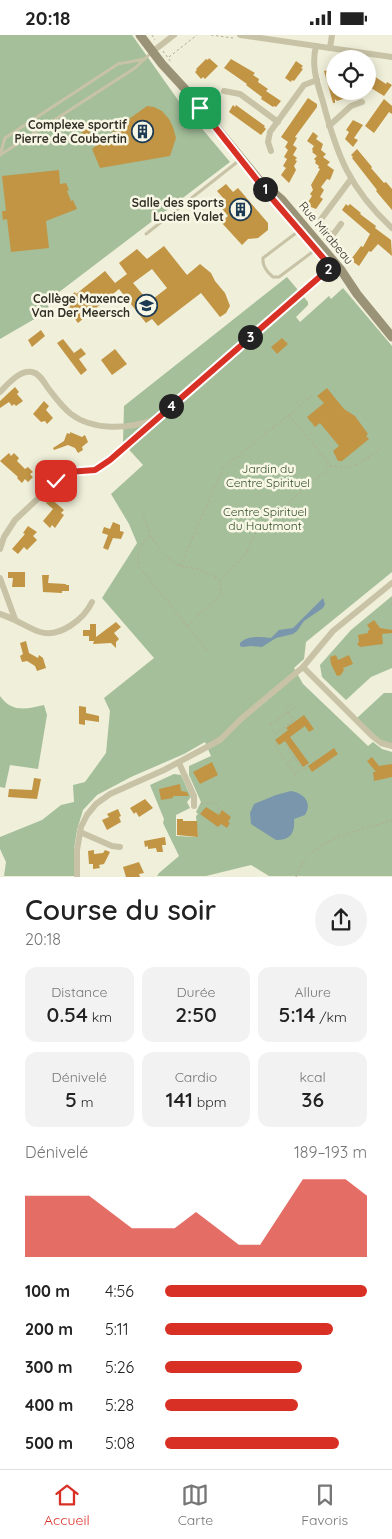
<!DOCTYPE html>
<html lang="fr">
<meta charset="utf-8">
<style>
:root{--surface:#fff;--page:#f2f2f2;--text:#222;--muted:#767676;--line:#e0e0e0;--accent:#d93025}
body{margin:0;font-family:Quicksand,sans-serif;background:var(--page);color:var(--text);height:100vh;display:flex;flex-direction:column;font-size:19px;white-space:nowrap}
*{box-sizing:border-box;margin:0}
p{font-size:16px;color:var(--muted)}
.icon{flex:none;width:28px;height:28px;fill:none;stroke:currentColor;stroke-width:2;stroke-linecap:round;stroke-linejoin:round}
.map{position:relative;height:842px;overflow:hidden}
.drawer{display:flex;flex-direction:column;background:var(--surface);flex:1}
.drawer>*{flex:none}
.tools{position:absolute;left:326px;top:15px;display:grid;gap:10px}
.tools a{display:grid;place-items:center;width:50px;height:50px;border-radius:50%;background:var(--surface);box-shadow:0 2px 12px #0003;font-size:25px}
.pin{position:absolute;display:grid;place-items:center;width:42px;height:42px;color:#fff;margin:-21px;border-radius:10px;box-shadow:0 2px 8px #0006}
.km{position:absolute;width:25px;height:25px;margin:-12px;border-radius:50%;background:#222;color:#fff;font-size:14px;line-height:25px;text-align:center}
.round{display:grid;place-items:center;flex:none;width:52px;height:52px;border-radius:26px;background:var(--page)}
.head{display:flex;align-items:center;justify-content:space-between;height:85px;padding:0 25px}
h1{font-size:28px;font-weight:600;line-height:38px}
.figures{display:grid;grid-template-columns:repeat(3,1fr);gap:8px;height:85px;padding:5px 25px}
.figures div{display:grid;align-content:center;border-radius:12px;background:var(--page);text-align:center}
.figures b{font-size:21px;font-weight:600}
.figures small{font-size:14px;font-weight:400}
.figures p{font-size:14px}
.chart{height:140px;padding:10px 25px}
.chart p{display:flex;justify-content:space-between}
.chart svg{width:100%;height:90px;margin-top:5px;fill:var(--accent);opacity:.7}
ul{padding:0 25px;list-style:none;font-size:16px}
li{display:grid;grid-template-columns:80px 60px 1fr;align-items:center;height:38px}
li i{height:12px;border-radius:6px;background:var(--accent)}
.status{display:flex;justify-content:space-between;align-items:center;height:35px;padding:0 25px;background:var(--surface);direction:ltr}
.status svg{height:14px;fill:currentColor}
.tab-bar{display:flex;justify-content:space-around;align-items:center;height:70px;border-top:1px solid var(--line);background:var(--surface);font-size:14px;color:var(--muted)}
.tab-bar a{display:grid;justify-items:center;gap:2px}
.tab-bar .selected{color:var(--accent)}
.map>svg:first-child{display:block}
.green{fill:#a4bf9a}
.water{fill:#7996ac}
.building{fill:#c29545;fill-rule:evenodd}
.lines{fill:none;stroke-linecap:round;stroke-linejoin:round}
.path{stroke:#b3ad90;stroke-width:1;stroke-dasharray:2.5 2.5;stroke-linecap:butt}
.service{stroke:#c8c3a6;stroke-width:3}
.minor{stroke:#c8c3a6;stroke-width:6}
.secondary{stroke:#9b9377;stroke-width:9}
.route-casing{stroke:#fff;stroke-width:10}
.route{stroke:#d93025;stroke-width:6}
.labels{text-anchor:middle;stroke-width:5;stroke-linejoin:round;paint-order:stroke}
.poi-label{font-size:12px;font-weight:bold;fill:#343027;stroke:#f8f7e5;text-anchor:end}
.street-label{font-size:12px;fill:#343027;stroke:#f8f7e5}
.park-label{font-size:12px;fill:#34512b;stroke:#f8f7e5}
</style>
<div class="status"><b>20:18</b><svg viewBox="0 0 49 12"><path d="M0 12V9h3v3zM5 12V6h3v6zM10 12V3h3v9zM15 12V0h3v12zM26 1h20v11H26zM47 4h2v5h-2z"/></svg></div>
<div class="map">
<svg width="392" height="842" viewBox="0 0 392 842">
<rect width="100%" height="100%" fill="#f0efd9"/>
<!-- green -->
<g class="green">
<polygon points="0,0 132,0 178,65 230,127 46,267 50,275 0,304"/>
<polygon points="287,242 308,267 308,270 296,282 300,287 329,261 331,264 343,253 392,311 392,537 306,607 304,624 294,633 303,649 368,711 373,707 382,714 392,717 392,841 269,841 251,830 206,841 157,841 159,838 179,821 163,788 164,784 150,750 174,739 181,740 191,762 187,767 190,773 176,780 176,801 198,802 196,781 198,779 196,777 201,767 189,740 189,731 211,721 205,707 184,719 131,742 97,760 83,775 77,795 74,814 74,841 4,841 6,827 0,814 0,802 42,785 61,770 74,767 73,750 85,747 106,718 110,676 104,663 154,623 102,563 137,508 129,489 111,459 143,430 123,408 124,371"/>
<polygon points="392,561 392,633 371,642 346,665 322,642 320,630 351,595"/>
<polygon points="384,658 392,658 392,709 380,705 357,683"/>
<path d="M0,661c12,17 26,13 44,9l3,10 -9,54 -28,-4 -5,23 -5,-1z"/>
</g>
<!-- water -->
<g class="water">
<path d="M323,563l2,6 -2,4 -19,13 -7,10 -4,3 -17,4 -14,9 -12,-1 -7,1 -3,-1v-3c8,-8 20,-6 31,-5l8,-8 14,-2z"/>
<path d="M291,756c12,2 22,11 14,24l-11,4c1,14 -3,21 -18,21l-25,-16 -1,-11 4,-9 22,-9z"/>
</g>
<!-- building -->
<g class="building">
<polygon points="209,23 218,31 205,44 203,42 201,44 195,37 197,35 196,34 206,24 208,25"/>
<polygon points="231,24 255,38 253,40 259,44 258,47 268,54 266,56 281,66 276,72 274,71 273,72 261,64 262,62 246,50 247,49 224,33"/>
<polygon points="296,26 303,31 301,33 303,34 294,46 292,45 291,47 285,43"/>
<polygon points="335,31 335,56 344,56 346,63 337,66 335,64 335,68 333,68 324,36 328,35 327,34"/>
<polygon points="368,37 386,49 387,47 392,50 384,61 371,53 368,55"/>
<polygon points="308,63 317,69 317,72 295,102 297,103 293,110 297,113 293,120 297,123 295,125 297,126 294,131 296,135 289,148 281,140 286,133 283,131 287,124 284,122 288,115 285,112 288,107 281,102"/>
<polygon points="384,64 392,71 392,79 389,77 374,98 365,91"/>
<polygon points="233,70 235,72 236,70 265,91 264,92 266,94 261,100 229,77"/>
<polygon points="147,71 154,72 162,76 169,84 173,92 176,103 170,121 100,133 92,114 122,89"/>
<polygon points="353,85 363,90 354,103 358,105 353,112 345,104 349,97 346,95"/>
<polygon points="86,87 93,90 85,108 78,106"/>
<polygon points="313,97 318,101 316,104 323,109 321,115 326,119 323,122 330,127 327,130 334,135 330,145 327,144 321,152 324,155 320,162 323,164 316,174 306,170 312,161 310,159 313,155 311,150 320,134 318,133 319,131 315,128 316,126 314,124 317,121 312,117 313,116 312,114 314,111 307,106"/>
<polygon points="357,114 372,132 371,133 384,148 386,147 392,154 392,175 376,156 377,155 352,123 353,122 351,120"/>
<polygon points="59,135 60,149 66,148 69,155 67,156 71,166 73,165 77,174 46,186 49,213 11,217 7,184 3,185 2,176 6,176 2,141"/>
<polygon points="226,149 233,157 238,153 268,188 268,195 258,203 248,204 242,210 221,187 228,181 218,169 224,164 217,156"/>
<polygon points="346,169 348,171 350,169 361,178 360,179 376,191 375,193 391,205 392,221 378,209 371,217 369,216 359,231 352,226 354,224 352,223 361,211 363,212 370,199 342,175"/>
<path d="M164,211l23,29 13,-11 11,9 4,8 10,12 5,13 -4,7 -6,4 -19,-24 -43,33 -6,-7 -6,4 -27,-34 -41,34 -16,-21 13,-10 1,2 29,-23 10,12 12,-9 -8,-11 18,-14 10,10zM152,234l15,19 -18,14 -16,-19z"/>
<polygon points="41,295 45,301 32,312 28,305"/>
<polygon points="282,303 288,309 277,319 271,312"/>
<polygon points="63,304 74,318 81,313 86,319 79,324 87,335 81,340 57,308"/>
<polygon points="115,314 127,329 112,340 101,325"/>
<polygon points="15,352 19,357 17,359 23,366 16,371 14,369 12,371 9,367 0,373 0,366"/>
<polygon points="327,353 344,374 355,381 368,399 366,401 369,404 342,426 338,426 333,416 339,411 320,388 315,392 307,382 324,368 317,361"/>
<polygon points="44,366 49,371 46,375 53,383 47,389 45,386 41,387 33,379"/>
<polygon points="70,397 82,402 85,400 88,407 82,412 83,415 78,418 75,413 68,410 54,415 53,413 64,406 67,398 70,399"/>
<polygon points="9,418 11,421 14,418 19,423 17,426 25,434 28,432 33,437 30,439 33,442 28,447 25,444 22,448 17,443 18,442 0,426"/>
<polygon points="50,463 64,475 61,478 64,480 55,493 52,490 50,493 43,486 53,474 46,468"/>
<polygon points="113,487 120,490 120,496 124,497 121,504 113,503 108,515 103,513 108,500 102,498 104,492 110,494"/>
<polygon points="28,491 37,497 33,501 37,505 27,515 24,512 18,519 12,514 25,499 23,498"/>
<polygon points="8,537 25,537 25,552 12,552 13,543 8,543"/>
<polygon points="42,540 49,540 48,548 66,549 66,550 69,550 69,556 62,556 62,558 43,557"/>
<polygon points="374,585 380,593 392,595 392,598 382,599 383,609 360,612 357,609 359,607 358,600 368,598 368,596 370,594 367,590"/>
<polygon points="116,587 121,592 114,598 119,604 116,607 116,613 111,608 93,609 94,606 89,606 89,601 83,601 83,595 90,595 90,589 96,589 96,602"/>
<polygon points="26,606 29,618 38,623 39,620 43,623 46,633 37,636 35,631 27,626 22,627 20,621 23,619 20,608"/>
<polygon points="336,620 338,625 349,620 353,629 343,633 344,635 341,640 337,641 331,629 330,622"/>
<polygon points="79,671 86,672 86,678 99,681 99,687 85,685 85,690 79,689"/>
<polygon points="304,680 314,694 309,697 305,691 290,702 309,728 303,732 285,706 279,710 275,705 288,695 286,693"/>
<polygon points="334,713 338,719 312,737 308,731"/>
<polygon points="372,722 379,731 392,729 392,742 374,746 373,737 376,737 367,726"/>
<polygon points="212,727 218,740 200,749 193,737"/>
<polygon points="34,743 41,744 37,764 8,762 9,754 32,755"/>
<polygon points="180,749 181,756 187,757 189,761 173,761 173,763 161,765 159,754"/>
<polygon points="145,764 153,773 139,782 136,777 134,779 130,773"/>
<polygon points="206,772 219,780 222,775 231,782 228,787 230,788 227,793 221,789 218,792 200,779"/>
<polygon points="118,774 121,781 119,782 121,787 107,795 102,785 109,782 107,779"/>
<polygon points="177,784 183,784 183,786 197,786 198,802 177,800"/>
<polygon points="165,802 166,810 162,810 163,817 157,817 156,813 148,814 148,811 145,812 144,806"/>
<polygon points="94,815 94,819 103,818 105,815 110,817 104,829 99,830 100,833 93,834 93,829 89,829 88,816"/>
<polygon points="139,827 144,838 139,839 140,842 126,842 123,832"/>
</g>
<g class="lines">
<!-- path -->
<g class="path">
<polyline points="152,0 155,5"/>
<polyline points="211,0 233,3"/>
<polyline points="163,16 171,27"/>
<polyline points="169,22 197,0"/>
<polyline points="300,201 310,214"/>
<path d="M289,380l42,51c22,5 35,-6 52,-20"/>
<polyline points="142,476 151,502 165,520 180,531 198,534 219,544"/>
<path d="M151,502c-11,7 -15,15 -13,29l70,85"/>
<polyline points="180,531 223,433 312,361"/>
<polyline points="392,568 392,574"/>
<polyline points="187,591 221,560 220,545 246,519 258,493 331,431"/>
<polyline points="270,690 297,671"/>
<polyline points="275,699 292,687 293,684 284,671"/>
<polyline points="277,707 274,709 286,727"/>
<polyline points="290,713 288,714 303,735 308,732"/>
<polyline points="296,722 287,728 298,745"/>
<polyline points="294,739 301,734"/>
<polyline points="201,769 215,767 219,773 218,779"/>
<path d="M296,842c11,-39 62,-45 96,-57"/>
</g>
<!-- service -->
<g class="service">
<polyline points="145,24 118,29 5,103 0,120 135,33 152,17"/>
<path d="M304,192l-41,31c-1,8 4,14 10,19h6l40,-30"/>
<polyline points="146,199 241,124"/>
</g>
<!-- minor -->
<g class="minor">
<polyline points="240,0 392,22"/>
<path d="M316,11c-5,20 1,37 7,56 14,54 27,87 69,126"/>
<polyline points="330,13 332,0"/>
<polyline points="152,17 174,0"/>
<polyline points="224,56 240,59 278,87"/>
<polyline points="329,91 351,71 362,67"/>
<polyline points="271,116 268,107 270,97 304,50 317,45"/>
<polyline points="341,189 332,201 319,187 351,144"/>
<path d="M0,357c8,-8 19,-22 32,-20 7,1 12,10 16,16 7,9 14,19 23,26 22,17 57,15 82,6"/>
<polyline points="0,514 4,502 15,485 61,442 71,436 95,435 110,425 335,228"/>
<polyline points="0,543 15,584"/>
<path d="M0,579c14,4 26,13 40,18 20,6 44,-13 52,-30"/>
<polyline points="303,632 372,701 381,708 392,711"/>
<polyline points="179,728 194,761 194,771"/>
<polyline points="80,797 112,811 120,812"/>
<polyline points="77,842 77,815 81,792 87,780 96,769 110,759 164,735 220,705 241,684 303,632 333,596 392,548"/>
</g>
<!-- secondary -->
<g class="secondary">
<polyline points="140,0 162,29 185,54 259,145 282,165 341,235 357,259 392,302"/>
<polyline points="273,164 292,186"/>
</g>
</g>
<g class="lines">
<defs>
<polyline id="route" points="56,446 68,437 95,435 110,425 331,232 269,160 200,73"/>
</defs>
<!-- route casing -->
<use href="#route" class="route-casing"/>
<!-- route -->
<use href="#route" class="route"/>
</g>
<!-- icons -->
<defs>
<symbol id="building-ring" viewBox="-11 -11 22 22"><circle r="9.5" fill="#f8f7e5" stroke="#1e3b54" stroke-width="1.5"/><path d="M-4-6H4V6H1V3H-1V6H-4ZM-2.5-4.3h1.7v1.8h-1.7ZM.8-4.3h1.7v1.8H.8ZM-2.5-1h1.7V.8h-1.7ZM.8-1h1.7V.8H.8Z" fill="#1e3b54"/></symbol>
<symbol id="school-ring" viewBox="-11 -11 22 22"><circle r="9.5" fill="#f8f7e5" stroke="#1e3b54" stroke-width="1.5"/><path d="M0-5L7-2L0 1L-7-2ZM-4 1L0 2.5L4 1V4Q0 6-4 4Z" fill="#1e3b54"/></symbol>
</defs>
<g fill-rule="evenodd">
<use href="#building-ring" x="130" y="84" width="25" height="25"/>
<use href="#building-ring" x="228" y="162" width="25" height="25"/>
<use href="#school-ring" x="134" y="258" width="25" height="25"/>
</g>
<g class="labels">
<!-- poi labels -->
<g class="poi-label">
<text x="127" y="94">Complexe sportif<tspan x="127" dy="14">Pierre de Coubertin</tspan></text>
<text x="224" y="172">Salle des sports<tspan x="224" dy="14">Lucien Valet</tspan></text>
<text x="130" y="268">Collège Maxence<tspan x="130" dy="14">Van Der Meersch</tspan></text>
</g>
<!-- street labels -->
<g class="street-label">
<text transform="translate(326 198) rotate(50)" y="4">Rue Mirabeau</text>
</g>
<!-- park labels -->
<g class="park-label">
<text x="268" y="438">Jardin du<tspan x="268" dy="14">Centre Spirituel</tspan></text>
<text x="265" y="481">Centre Spirituel<tspan x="265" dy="14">du Hautmont</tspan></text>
</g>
</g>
</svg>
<div class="tools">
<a><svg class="icon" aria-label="locate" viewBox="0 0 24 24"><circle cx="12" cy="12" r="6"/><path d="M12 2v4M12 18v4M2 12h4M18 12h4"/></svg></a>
</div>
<div class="pin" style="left:200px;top:73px;background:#1e9e55"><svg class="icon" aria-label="arrive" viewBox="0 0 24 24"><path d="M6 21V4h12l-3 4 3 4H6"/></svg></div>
<div class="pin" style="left:56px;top:446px;background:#d93025"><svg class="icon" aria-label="check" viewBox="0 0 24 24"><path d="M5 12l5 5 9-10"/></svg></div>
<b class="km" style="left:265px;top:154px">1</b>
<b class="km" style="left:328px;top:234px">2</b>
<b class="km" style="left:250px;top:302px">3</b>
<b class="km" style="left:171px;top:371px">4</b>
</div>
<section class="drawer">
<div class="head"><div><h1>Course du soir</h1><p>20:18</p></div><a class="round"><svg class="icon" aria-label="share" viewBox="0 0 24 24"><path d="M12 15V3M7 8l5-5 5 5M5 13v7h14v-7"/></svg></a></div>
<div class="figures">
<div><p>Distance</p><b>0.54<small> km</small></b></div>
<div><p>Durée</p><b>2:50</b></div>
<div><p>Allure</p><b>5:14<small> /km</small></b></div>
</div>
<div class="figures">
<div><p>Dénivelé</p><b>5<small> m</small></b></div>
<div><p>Cardio</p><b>141<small> bpm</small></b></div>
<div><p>kcal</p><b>36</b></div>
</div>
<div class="chart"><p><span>Dénivelé</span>189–193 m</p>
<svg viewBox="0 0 160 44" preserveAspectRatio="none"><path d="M0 44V14L10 14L20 14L30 14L40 22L50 30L60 30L70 30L80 22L90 30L100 38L110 38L120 22L130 6L140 6L150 6L160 14V44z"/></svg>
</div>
<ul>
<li><b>100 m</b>4:56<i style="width:100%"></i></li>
<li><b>200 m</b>5:11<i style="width:83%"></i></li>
<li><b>300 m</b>5:26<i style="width:68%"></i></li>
<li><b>400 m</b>5:28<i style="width:66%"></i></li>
<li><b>500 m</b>5:08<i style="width:86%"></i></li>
</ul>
</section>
<nav class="tab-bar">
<a class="selected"><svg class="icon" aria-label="home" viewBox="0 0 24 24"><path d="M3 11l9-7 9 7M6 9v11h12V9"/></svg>Accueil</a>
<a><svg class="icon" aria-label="map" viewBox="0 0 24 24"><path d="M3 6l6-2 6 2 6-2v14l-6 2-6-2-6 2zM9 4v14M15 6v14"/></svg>Carte</a>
<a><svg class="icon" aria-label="saved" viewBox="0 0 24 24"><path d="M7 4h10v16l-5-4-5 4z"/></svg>Favoris</a>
</nav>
